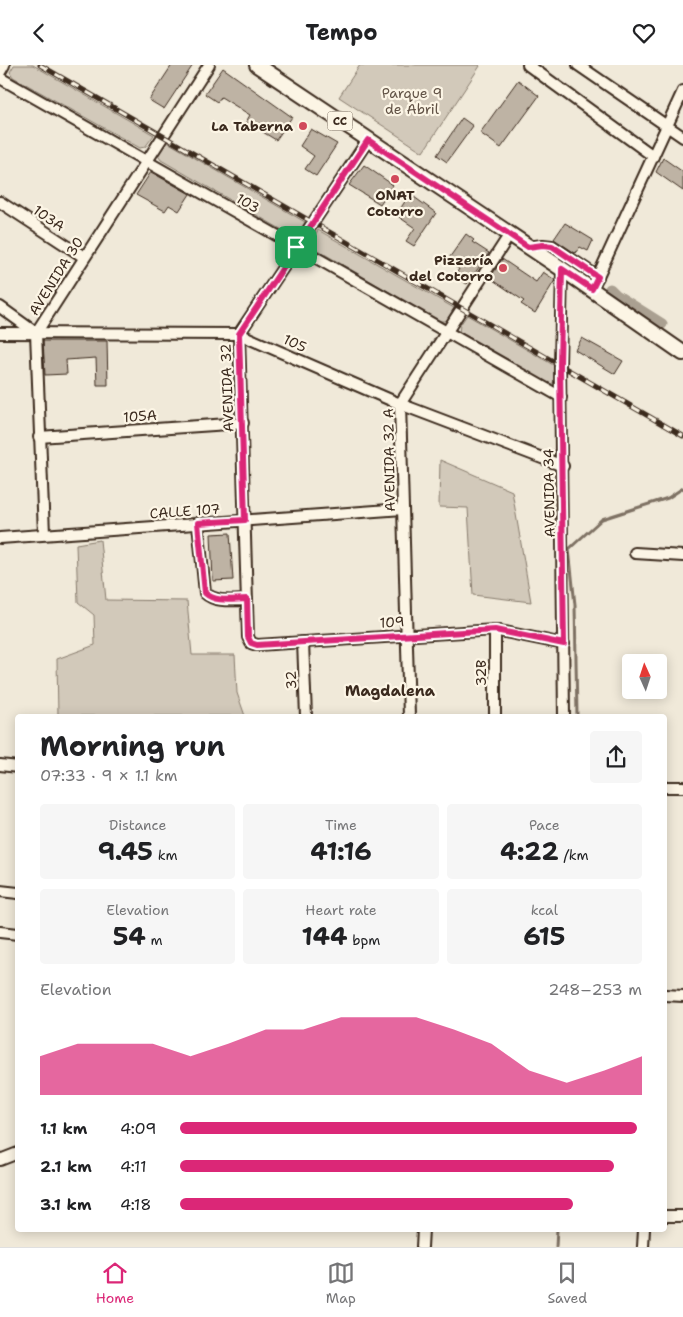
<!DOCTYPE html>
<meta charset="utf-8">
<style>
:root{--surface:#fff;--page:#f6f6f6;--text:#202124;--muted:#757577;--line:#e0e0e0;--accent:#db2777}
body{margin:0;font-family:"Shantell Sans",sans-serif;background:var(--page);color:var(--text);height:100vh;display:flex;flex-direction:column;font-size:19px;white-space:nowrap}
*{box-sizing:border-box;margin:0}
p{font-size:16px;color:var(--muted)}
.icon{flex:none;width:28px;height:28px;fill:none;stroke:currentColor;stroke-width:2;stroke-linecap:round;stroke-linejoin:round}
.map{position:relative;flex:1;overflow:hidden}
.details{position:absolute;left:15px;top:649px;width:652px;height:518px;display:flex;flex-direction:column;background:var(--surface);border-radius:5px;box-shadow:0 2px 12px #0003}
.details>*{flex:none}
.needle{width:32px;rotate:357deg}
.fabs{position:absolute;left:622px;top:589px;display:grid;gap:10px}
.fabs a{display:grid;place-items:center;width:45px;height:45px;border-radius:5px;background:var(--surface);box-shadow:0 2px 12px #0003;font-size:25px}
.pin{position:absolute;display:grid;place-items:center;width:42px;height:42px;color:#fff;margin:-21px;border-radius:10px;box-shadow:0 2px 8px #0006}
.round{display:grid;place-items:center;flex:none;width:52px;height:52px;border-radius:5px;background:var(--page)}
.summary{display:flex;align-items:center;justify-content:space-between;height:85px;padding:0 25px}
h1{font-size:28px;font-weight:700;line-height:38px}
.figures{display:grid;grid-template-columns:repeat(3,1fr);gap:8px;height:85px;padding:5px 25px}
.figures div{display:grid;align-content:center;border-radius:5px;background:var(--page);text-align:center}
.figures b{font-size:25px;font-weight:700}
.figures small{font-size:14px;font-weight:400}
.figures p{font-size:14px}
.chart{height:140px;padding:10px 25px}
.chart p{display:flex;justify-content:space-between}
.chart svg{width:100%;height:90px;margin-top:5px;fill:var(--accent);opacity:.7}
ul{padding:0 25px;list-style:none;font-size:16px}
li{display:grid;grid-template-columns:80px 60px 1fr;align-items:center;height:38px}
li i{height:12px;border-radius:6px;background:var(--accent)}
header{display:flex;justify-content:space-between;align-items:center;height:65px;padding:0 25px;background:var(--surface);font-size:22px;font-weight:700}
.dock{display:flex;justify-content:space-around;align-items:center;height:70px;border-top:1px solid var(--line);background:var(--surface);font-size:14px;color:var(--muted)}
.dock a{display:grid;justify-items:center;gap:2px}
.dock .selected{color:var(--accent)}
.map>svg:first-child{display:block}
.green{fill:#d2c9ba;stroke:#867a6c}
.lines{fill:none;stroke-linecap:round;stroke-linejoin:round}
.stream{stroke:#7e7163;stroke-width:3}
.canal{stroke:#aaa091;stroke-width:11}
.building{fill:#beb3a4;stroke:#3b2a1e}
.minor-casing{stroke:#3b2a1e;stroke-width:14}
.major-casing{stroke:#3b2a1e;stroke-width:18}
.minor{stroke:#fcf5e5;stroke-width:10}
.major{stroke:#fcf5e5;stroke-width:14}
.rail-casing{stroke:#3b2a1e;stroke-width:5}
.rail{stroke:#fcf5e5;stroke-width:3;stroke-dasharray:9;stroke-linecap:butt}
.route-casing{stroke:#fff;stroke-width:10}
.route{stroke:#db2777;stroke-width:6}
.poi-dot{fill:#d1495b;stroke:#fcf5e5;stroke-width:2}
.labels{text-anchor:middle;stroke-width:4.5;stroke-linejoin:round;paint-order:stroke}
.shield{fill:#fcf5e5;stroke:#75675a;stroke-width:1}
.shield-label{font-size:12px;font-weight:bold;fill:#3b2a1e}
.park-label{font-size:14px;fill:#615245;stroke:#fcf5e5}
.poi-label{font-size:14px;font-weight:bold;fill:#3b2a1e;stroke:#fcf5e5;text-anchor:end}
.street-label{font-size:14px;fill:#3b2a1e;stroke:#fcf5e5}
.neighbourhood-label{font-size:15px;font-weight:bold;fill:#3b2a1e;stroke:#fcf5e5}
</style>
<header><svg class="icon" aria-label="back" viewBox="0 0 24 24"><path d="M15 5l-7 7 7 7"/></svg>Tempo<svg class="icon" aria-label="heart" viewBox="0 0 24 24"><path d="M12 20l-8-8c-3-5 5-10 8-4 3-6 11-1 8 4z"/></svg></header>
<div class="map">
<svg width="683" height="1182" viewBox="0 0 683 1182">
<rect width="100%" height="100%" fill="#f0e9d9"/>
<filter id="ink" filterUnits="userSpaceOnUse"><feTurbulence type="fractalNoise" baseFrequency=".02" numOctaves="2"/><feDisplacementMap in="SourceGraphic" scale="10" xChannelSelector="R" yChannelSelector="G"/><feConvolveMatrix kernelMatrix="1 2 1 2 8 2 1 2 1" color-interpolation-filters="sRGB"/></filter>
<g filter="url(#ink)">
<!-- green -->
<g class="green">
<polygon points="14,0 33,0 154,70 145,82 140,83 13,12 10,7"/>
<polygon points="360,0 479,0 480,1 423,87 339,32"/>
<polygon points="164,75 305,157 297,170 291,170 161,95 157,89"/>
<polygon points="318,165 454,243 446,256 439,256 314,183 311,178"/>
<polygon points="467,250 555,301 556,316 551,319 545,318 459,268 460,260"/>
<polygon points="440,395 512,426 531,537 473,530 468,443 439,442"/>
<polygon points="100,475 106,535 187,536 192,590 235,590 237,628 245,651 58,651 57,594 95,580 94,550 78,537 76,479"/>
</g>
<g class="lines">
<!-- stream -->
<g class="stream">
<polyline points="577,651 575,540 569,484 602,454 668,433 683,423"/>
<polyline points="556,1182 557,1164"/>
</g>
<!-- canal -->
<polyline class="canal" points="610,224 616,230 662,259"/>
</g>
<!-- building -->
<g class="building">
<polygon points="172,0 193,0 164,44 149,35"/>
<polygon points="223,3 292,52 276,75 246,57 250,50 221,32 217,37 205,29"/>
<polygon points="518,15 539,31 501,83 480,68"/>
<polygon points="462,53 473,61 447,97 437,90"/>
<polygon points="311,64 337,79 316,111 305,104 314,91 300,81"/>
<polygon points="663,93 683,107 683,126 656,107"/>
<polygon points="364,100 393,120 380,139 349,120"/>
<polygon points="151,107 190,129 179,146 169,140 165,146 136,130"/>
<polygon points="410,129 436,148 414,181 406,176 415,163 396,150"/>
<polygon points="565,158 593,175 588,186 580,182 575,188 554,174"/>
<polygon points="466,169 474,175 472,177 489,188 467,219 454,212 459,204 447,196"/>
<polygon points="502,194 536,217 543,207 555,215 535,248 521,239 524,236 490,213"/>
<polygon points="582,273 623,296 615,309 575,285"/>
<polygon points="43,276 107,276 108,320 97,320 96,293 66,295 67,309 45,310"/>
<polygon points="230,468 233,515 213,516 211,469"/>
</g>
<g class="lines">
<defs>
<g id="minor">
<polyline points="528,0 653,91"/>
<polyline points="578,0 683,72"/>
<polyline points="0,7 4,0"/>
<polyline points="0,13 561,332"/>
<polyline points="368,75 239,269 248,572 251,578 257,580 495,565 564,579"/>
<polyline points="0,137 84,192"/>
<polyline points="528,182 543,180 552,181 598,212"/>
<polyline points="562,204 560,300 564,651"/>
<polyline points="592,224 683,26"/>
<polyline points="0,242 36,268"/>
<polyline points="0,268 239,269 400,339 563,401"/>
<polyline points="39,372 243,358"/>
<path d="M198,458l7,70c11,10 28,7 42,7"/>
<polyline points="44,469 36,268 209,0"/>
<polyline points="0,473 403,444"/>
<polyline points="635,488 683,491"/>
<polyline points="495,565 495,651"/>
<polyline points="303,577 306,651"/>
<polyline points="409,651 400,339 510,169"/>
<polyline points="0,700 18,702"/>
<polyline points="665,722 683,722"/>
<polyline points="0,826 18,828"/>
<polyline points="0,867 18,869"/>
<polyline points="665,930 683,931"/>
<polyline points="0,1095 18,1088"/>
<polyline points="665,1151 683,1151"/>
<polyline points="422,1182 423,1164"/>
<polyline points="643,1182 644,1164"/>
</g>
<polyline id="major" points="257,0 562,204 683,288"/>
</defs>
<!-- minor casing -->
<use href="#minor" class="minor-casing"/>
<!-- major casing -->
<use href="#major" class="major-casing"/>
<!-- minor -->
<use href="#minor" class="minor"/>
<!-- major -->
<use href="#major" class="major"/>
<defs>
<polyline id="rail" points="40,0 683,371"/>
</defs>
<!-- rail casing -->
<use href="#rail" class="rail-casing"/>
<!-- rail -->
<use href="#rail" class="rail"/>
</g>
</g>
<g class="lines" filter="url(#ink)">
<defs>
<path id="route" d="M368,75l160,107 15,-2 9,1 46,31 -6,12 -30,-20 -2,96 4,279 -69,-14 -238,15 -6,-2 -3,-6 -1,-38c-14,0 -31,4 -42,-6l-7,-70 47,-3 -6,-186z"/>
</defs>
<!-- route casing -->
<use href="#route" class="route-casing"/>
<!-- route -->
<use href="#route" class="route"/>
</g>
<!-- markers -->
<g class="poi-dot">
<circle cx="303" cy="61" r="5"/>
<circle cx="395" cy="114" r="5"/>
<circle cx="503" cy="203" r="5"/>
</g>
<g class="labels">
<!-- shield labels -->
<rect class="shield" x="327.5" y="46.5" width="25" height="19" rx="4"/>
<g class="shield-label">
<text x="340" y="60">CC</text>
</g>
<!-- park labels -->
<g class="park-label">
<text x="412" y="33">Parque 9<tspan x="412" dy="16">de Abril</tspan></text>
</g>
<!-- poi labels -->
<g class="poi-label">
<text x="293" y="66">La Taberna</text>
<text x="395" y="135" text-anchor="middle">ONAT<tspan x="395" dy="16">Cotorro</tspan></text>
<text x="493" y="200">Pizzería<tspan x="493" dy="16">del Cotorro</tspan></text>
</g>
<!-- street labels -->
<g class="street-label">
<text transform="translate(248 138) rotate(30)" y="5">103</text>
<text transform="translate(49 153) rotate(34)" y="5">103A</text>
<text transform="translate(56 211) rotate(-58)" y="5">AVENIDA 30</text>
<text transform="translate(295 278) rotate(24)" y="5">105</text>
<text transform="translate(227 323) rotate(-92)" y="5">AVENIDA 32</text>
<text transform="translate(140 351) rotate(-4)" y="5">105A</text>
<text transform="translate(389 395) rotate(-91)" y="5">AVENIDA 32 A</text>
<text transform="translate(549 428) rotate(-91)" y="5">AVENIDA 34</text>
<text transform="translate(185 446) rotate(-4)" y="5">CALLE 107</text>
<text transform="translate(392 557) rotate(-4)" y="5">109</text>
<text transform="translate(481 608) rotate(-90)" y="5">32B</text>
<text transform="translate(291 615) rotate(-92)" y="5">32</text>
</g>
<!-- neighbourhood labels -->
<g class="neighbourhood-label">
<text x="390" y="631">Magdalena</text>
</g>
</g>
</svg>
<div class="fabs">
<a><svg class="needle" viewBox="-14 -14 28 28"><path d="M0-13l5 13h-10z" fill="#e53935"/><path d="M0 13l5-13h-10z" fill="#757577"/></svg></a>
</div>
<div class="pin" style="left:296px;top:182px;background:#1e9e55"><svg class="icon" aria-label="arrive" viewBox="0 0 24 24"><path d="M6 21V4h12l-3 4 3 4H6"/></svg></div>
<section class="details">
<div class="summary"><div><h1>Morning run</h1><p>07:33 · 9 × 1.1 km</p></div><a class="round"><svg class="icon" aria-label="share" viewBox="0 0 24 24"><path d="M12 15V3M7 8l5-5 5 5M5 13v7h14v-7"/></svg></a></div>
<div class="figures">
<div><p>Distance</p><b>9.45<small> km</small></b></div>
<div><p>Time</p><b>41:16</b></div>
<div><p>Pace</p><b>4:22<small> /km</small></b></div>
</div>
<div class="figures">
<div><p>Elevation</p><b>54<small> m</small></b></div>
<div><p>Heart rate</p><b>144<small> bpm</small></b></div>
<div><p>kcal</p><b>615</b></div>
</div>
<div class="chart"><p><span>Elevation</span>248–253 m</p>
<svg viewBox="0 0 160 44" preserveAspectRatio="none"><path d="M0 44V25L10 19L20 19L30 19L40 25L50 19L60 12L70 12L80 6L90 6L100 6L110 12L120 19L130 32L140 38L150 32L160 25V44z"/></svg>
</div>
<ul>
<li><b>1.1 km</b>4:09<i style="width:99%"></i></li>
<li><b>2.1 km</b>4:11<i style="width:94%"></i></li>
<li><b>3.1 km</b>4:18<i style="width:85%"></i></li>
</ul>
</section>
</div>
<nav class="dock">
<a class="selected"><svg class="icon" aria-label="home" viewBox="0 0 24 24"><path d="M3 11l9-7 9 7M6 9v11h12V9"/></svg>Home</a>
<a><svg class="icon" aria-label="map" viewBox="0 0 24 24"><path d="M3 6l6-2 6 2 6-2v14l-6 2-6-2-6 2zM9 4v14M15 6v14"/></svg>Map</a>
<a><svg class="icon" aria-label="saved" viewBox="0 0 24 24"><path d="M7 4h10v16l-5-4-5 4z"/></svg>Saved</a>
</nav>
